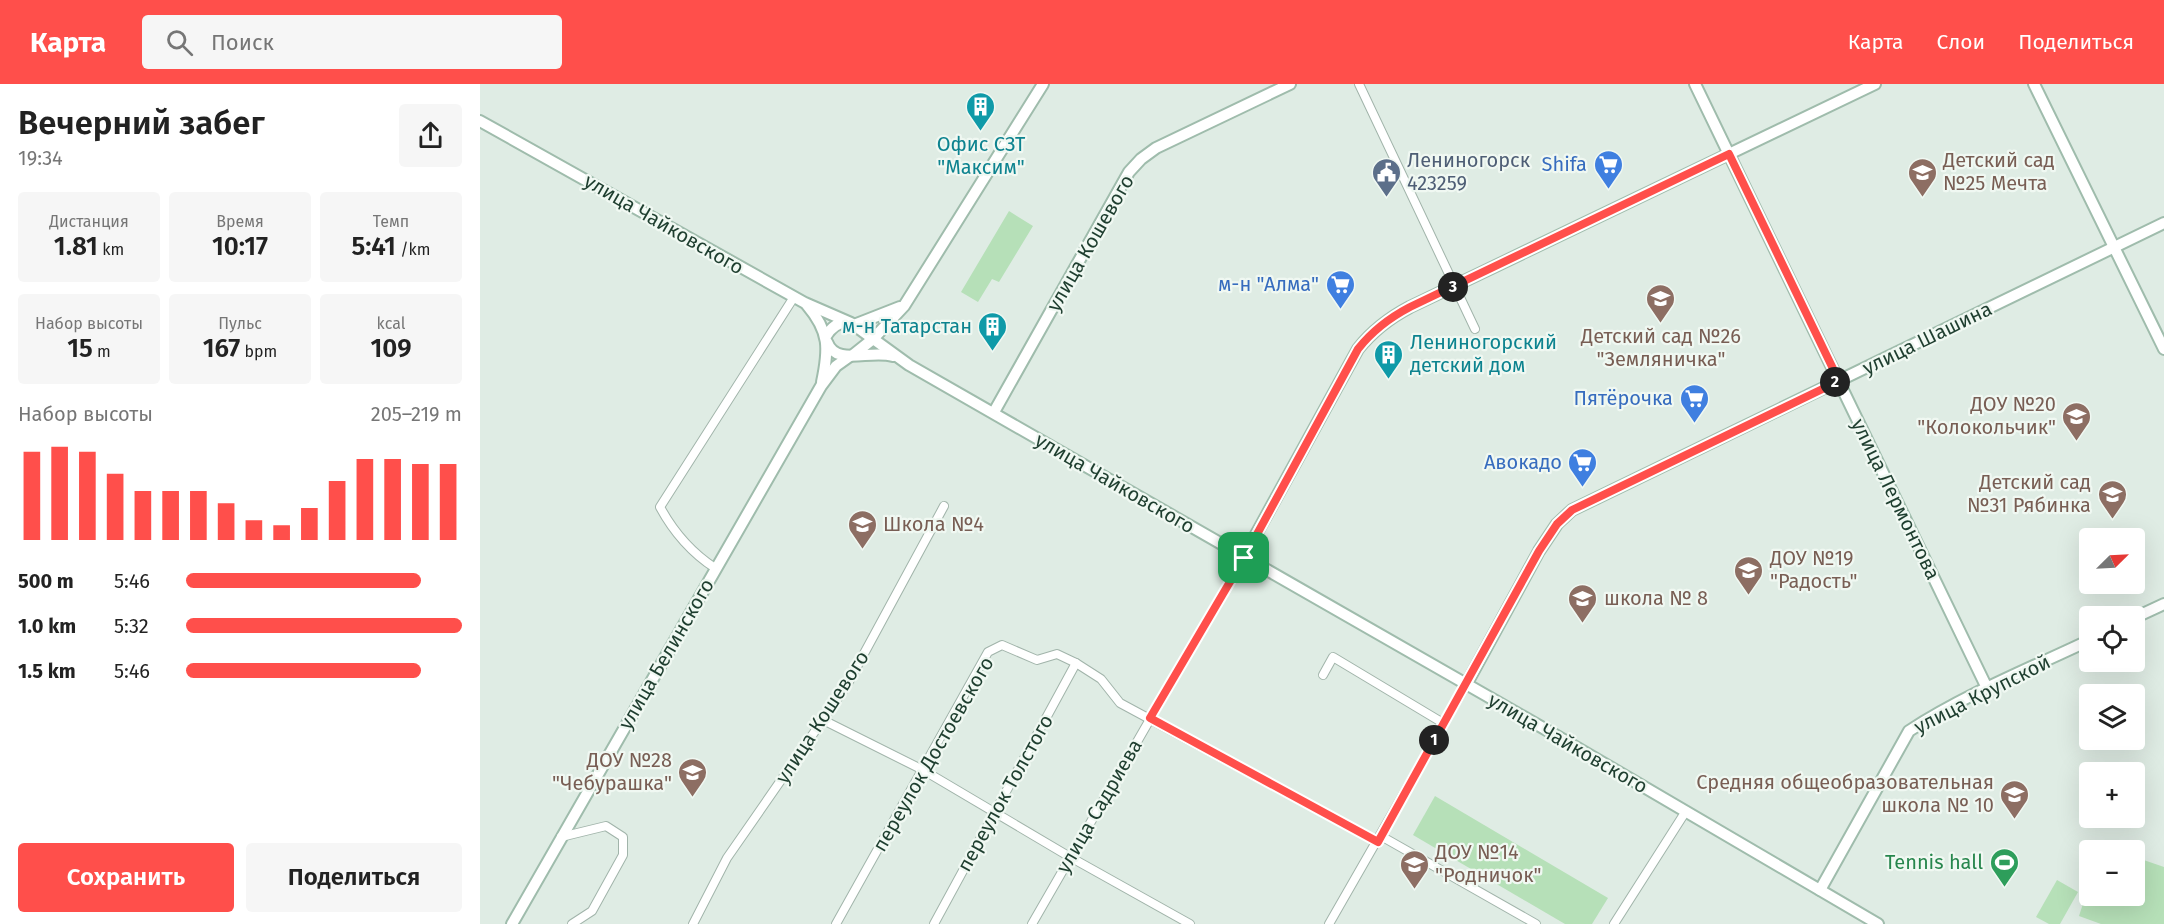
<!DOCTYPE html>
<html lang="ru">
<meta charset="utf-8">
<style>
:root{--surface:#fff;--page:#f6f6f6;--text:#222;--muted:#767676;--accent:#ff4f4b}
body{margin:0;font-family:"Fira Sans",sans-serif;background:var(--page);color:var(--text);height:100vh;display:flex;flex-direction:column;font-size:22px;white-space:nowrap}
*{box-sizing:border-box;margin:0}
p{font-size:20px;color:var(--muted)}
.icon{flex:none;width:33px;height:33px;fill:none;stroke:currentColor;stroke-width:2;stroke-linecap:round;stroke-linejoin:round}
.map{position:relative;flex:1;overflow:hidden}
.panel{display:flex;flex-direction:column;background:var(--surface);width:480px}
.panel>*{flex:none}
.needle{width:39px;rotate:66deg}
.controls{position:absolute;left:1599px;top:444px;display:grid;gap:12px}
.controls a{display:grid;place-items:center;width:66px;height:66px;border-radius:6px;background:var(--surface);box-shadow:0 6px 24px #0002;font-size:30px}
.pin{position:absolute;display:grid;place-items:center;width:51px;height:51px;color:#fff;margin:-26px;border-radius:12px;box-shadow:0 3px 9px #0006}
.km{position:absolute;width:30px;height:30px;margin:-15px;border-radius:50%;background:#222;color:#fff;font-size:16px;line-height:30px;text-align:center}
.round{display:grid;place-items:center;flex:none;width:63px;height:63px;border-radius:6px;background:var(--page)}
.summary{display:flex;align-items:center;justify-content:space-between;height:102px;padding:0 18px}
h1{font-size:33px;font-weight:600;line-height:45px}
.metrics{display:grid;grid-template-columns:repeat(3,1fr);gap:9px;height:102px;padding:6px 18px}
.metrics div{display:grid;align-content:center;border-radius:6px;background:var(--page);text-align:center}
.metrics b{font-size:26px;font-weight:600}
.metrics small{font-size:16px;font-weight:400}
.metrics p{font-size:16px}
.chart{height:168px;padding:12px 18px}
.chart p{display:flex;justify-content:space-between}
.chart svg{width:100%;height:108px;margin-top:6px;stroke:var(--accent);stroke-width:6}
.cta{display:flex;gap:12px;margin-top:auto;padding:12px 18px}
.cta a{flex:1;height:69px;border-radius:6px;background:var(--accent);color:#fff;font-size:24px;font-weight:600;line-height:69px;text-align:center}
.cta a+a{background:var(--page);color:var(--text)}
ul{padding:0 18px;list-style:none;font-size:20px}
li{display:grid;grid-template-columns:96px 72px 1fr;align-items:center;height:45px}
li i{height:15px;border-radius:8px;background:var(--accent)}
header{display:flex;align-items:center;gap:36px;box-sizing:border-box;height:84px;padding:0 30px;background:var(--accent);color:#fff}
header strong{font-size:28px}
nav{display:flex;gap:33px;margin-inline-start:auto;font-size:21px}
.search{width:420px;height:54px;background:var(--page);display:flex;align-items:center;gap:15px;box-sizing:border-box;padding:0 21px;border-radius:6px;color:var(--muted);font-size:22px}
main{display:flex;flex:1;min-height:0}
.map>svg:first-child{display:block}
.green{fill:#b6e0b8}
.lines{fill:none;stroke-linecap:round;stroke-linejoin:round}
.street-casing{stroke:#a1b4aa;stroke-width:10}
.secondary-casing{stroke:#9fbcac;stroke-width:14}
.street{stroke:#fff;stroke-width:8}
.secondary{stroke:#fff;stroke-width:10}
.route-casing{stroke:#fff;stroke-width:12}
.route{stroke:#ff4f4b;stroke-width:8}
.labels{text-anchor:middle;stroke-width:4.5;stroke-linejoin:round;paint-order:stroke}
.culture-label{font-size:20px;fill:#0d838f;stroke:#f0f8f2}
.service-label{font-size:20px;fill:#4e5e75;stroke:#f0f8f2;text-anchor:start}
.education-label{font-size:20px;fill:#785e54;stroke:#f0f8f2;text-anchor:start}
.shop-label{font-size:20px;fill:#366cbe;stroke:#f0f8f2;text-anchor:end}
.street-label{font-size:20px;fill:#1e3e2f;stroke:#f0f8f2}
.leisure-label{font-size:20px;fill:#27864d;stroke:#f0f8f2;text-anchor:end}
</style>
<header>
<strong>Карта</strong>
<div class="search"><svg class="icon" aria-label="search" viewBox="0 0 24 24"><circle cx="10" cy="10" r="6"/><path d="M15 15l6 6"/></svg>Поиск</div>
<nav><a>Карта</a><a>Слои</a><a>Поделиться</a></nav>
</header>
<main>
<section class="panel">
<div class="summary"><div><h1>Вечерний забег</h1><p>19:34</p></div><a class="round"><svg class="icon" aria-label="share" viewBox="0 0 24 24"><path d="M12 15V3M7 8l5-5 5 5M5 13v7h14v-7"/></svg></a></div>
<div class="metrics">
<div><p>Дистанция</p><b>1.81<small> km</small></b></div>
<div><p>Время</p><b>10:17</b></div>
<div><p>Темп</p><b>5:41<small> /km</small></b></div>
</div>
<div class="metrics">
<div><p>Набор высоты</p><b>15<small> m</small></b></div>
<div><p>Пульс</p><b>167<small> bpm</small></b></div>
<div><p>kcal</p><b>109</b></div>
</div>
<div class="chart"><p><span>Набор высоты</span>205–219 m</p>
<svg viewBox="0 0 160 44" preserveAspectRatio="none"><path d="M5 44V8M15 44V6M25 44V8M35 44V17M45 44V24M55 44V24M65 44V24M75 44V29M85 44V36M95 44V38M105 44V31M115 44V20M125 44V11M135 44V11M145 44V13M155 44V13"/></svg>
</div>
<ul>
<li><b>500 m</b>5:46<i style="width:85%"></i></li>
<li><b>1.0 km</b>5:32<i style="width:100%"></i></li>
<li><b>1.5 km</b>5:46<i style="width:85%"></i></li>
</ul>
<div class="cta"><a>Сохранить</a><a>Поделиться</a></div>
</section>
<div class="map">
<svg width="1684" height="840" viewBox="0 0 1684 840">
<rect width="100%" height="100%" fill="#dfece4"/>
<!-- green -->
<g class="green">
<polygon points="529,127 553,142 519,198 512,195 498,218 481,208"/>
<polygon points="955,712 1128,814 1112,840 1085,840 933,751"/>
<polygon points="1655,773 1684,783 1684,840 1621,840 1599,832 1609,801 1610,812 1654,812"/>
<polygon points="1577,796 1598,808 1580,840 1569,840 1556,833"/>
</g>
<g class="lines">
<defs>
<g id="street">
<polyline points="879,0 995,245"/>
<path d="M235,484c-23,-15 -42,-37 -55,-61l134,-210"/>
<polyline points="843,591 853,573 963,639"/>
<polyline points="343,636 443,686 590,773 710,840"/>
<polyline points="901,752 1056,840"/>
<polyline points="81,753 126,742 143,753 143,771 112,827 92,840"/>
<polyline points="213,840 247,774 367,601 464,422"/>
<polyline points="356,840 508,568 522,561 557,576 577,570 596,579 621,595 640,619 898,758"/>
<polyline points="454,840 596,579"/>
<polyline points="552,840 763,474"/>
<polyline points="849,840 986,601"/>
<polyline points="1134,840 1206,727"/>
</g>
<g id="secondary">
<polyline points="1215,0 1507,604"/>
<polyline points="1554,0 1684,265"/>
<polyline points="0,37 325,219 371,239"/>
<path d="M327,221c23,27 22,44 15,77"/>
<polyline points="374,241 429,281 1077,652 1398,840"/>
<path d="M346,252c7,-11 16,-17 28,-11l46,-18"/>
<path d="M347,258c9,25 43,7 66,14"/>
<polyline points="373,271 393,255 424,222 563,0"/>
<polyline points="514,328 649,88 661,75 676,64 810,0"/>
<path d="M763,474l115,-209c15,-19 31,-31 52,-42l465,-223"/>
<polyline points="1654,534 1684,520"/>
<polyline points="986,601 1059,467 1077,440 1092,426 1684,139"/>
<path d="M1340,806l89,-159c57,-37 120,-62 181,-91"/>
<polyline points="32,840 341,302 356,282 370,272"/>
</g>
</defs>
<!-- street casing -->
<use href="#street" class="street-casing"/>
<!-- secondary casing -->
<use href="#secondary" class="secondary-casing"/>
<!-- street -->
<use href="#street" class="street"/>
<!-- secondary -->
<use href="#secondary" class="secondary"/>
</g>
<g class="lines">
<defs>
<path id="route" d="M1249,70l110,227 -267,129 -15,14 -18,27 -161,291 -228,-124 94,-160 114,-209c15,-19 31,-31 52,-42z"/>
</defs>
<!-- route casing -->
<use href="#route" class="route-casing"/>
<!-- route -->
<use href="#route" class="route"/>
</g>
<!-- icons -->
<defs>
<symbol id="building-pin" viewBox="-11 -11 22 30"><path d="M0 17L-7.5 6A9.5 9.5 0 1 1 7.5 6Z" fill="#0f9aa8" stroke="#f0f8f2"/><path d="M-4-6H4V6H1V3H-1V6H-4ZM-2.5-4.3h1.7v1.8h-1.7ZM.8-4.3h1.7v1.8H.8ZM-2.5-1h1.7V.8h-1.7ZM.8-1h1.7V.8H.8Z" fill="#fff"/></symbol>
<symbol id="supermarket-pin" viewBox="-11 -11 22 30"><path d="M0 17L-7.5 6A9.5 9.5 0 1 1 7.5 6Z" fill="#3f7fe0" stroke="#f0f8f2"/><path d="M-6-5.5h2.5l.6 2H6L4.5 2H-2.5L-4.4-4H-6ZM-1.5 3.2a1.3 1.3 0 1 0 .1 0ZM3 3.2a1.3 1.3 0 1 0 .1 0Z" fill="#fff"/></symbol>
<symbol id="civic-pin" viewBox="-11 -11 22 30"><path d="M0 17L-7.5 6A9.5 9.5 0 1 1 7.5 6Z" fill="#5c6f8a" stroke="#f0f8f2"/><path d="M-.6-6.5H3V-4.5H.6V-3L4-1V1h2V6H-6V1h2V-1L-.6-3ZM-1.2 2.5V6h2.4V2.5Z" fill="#fff"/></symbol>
<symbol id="school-pin" viewBox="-11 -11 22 30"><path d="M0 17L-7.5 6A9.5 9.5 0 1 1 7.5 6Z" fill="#8d6e63" stroke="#f0f8f2"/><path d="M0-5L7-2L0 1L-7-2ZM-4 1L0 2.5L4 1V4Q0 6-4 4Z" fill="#fff"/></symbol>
<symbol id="stadium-pin" viewBox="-11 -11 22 30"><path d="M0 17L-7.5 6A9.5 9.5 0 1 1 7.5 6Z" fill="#2e9e5b" stroke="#f0f8f2"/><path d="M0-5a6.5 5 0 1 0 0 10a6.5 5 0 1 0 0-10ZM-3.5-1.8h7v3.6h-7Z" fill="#fff"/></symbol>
</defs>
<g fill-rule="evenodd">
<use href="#building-pin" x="484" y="6" width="33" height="45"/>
<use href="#supermarket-pin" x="1112" y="64" width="33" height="45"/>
<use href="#civic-pin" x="890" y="72" width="33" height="45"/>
<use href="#school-pin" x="1426" y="72" width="33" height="45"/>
<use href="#supermarket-pin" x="844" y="184" width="33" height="45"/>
<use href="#school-pin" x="1164" y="198" width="33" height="45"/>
<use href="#building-pin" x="496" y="226" width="33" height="45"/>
<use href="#building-pin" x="892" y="254" width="33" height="45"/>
<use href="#supermarket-pin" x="1198" y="298" width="33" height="45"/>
<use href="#school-pin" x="1580" y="316" width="33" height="45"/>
<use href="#supermarket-pin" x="1086" y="362" width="33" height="45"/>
<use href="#school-pin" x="1616" y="394" width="33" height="45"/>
<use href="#school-pin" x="366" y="424" width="33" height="45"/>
<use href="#school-pin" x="1252" y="470" width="33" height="45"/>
<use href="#school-pin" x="1086" y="498" width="33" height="45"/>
<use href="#school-pin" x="196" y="672" width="33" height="45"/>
<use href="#school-pin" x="1518" y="694" width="33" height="45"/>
<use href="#stadium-pin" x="1508" y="762" width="33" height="45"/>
<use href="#school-pin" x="918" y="764" width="33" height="45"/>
</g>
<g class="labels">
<!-- culture labels -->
<g class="culture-label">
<text x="501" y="67">Офис СЗТ<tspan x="501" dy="23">"Максим"</tspan></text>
<text x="492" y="249" text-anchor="end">м-н Татарстан</text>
<text x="930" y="265" text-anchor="start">Лениногорский<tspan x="930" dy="23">детский дом</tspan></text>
</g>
<!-- service labels -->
<g class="service-label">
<text x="927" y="83">Лениногорск<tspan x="927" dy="23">423259</tspan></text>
</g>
<!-- education labels -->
<g class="education-label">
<text x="1463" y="83">Детский сад<tspan x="1463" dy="23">№25 Мечта</tspan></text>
<text x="1181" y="259" text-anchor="middle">Детский сад №26<tspan x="1181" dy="23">"Земляничка"</tspan></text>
<text x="1576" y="327" text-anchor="end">ДОУ №20<tspan x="1576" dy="23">"Колокольчик"</tspan></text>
<text x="1611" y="405" text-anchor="end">Детский сад<tspan x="1611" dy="23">№31 Рябинка</tspan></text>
<text x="403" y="447">Школа №4</text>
<text x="1290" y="481">ДОУ №19<tspan x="1290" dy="23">"Радость"</tspan></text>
<text x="1124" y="521">школа № 8</text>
<text x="192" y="683" text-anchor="end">ДОУ №28<tspan x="192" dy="23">"Чебурашка"</tspan></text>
<text x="1514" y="705" text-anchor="end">Средняя общеобразовательная<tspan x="1514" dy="23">школа № 10</tspan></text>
<text x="955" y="775">ДОУ №14<tspan x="955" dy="23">"Родничок"</tspan></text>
</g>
<!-- shop labels -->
<g class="shop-label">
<text x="1107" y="87">Shifa</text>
<text x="839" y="207">м-н "Алма"</text>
<text x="1193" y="321">Пятёрочка</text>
<text x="1082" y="385">Авокадо</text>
</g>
<!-- street labels -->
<g class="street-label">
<text transform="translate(184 140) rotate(30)" y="7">улица Чайковского</text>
<text transform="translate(610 159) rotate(-60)" y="7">улица Кошевого</text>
<text transform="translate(1447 254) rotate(-26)" y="7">улица Шашина</text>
<text transform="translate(635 399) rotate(30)" y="7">улица Чайковского</text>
<text transform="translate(1416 415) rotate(64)" y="7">улица Лермонтова</text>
<text transform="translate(186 570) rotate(-60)" y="7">улица Белинского</text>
<text transform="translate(1502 610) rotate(-27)" y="7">улица Крупской</text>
<text transform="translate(342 633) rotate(-57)" y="7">улица Кошевого</text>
<text transform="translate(1088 659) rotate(30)" y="7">улица Чайковского</text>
<text transform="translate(453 670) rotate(-60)" y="7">переулок Достоевского</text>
<text transform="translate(525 709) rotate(-61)" y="7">переулок Толстого</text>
<text transform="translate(619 722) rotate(-60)" y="7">улица Садриева</text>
</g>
<!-- leisure labels -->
<g class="leisure-label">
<text x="1503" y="785">Tennis hall</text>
</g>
</g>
</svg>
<div class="controls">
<a><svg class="needle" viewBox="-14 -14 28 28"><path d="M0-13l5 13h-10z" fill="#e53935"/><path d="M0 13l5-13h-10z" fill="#767676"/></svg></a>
<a><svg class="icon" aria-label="locate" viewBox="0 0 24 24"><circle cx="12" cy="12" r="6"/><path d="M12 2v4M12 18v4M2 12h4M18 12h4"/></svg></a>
<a><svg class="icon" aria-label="layers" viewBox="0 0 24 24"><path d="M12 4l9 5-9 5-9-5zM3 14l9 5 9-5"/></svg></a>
<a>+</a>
<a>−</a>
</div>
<div class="pin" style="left:764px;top:474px;background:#1e9e55"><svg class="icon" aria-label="arrive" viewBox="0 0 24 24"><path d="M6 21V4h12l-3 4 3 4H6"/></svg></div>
<b class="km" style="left:954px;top:656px">1</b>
<b class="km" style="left:1355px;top:298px">2</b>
<b class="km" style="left:973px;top:203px">3</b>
</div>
</main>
